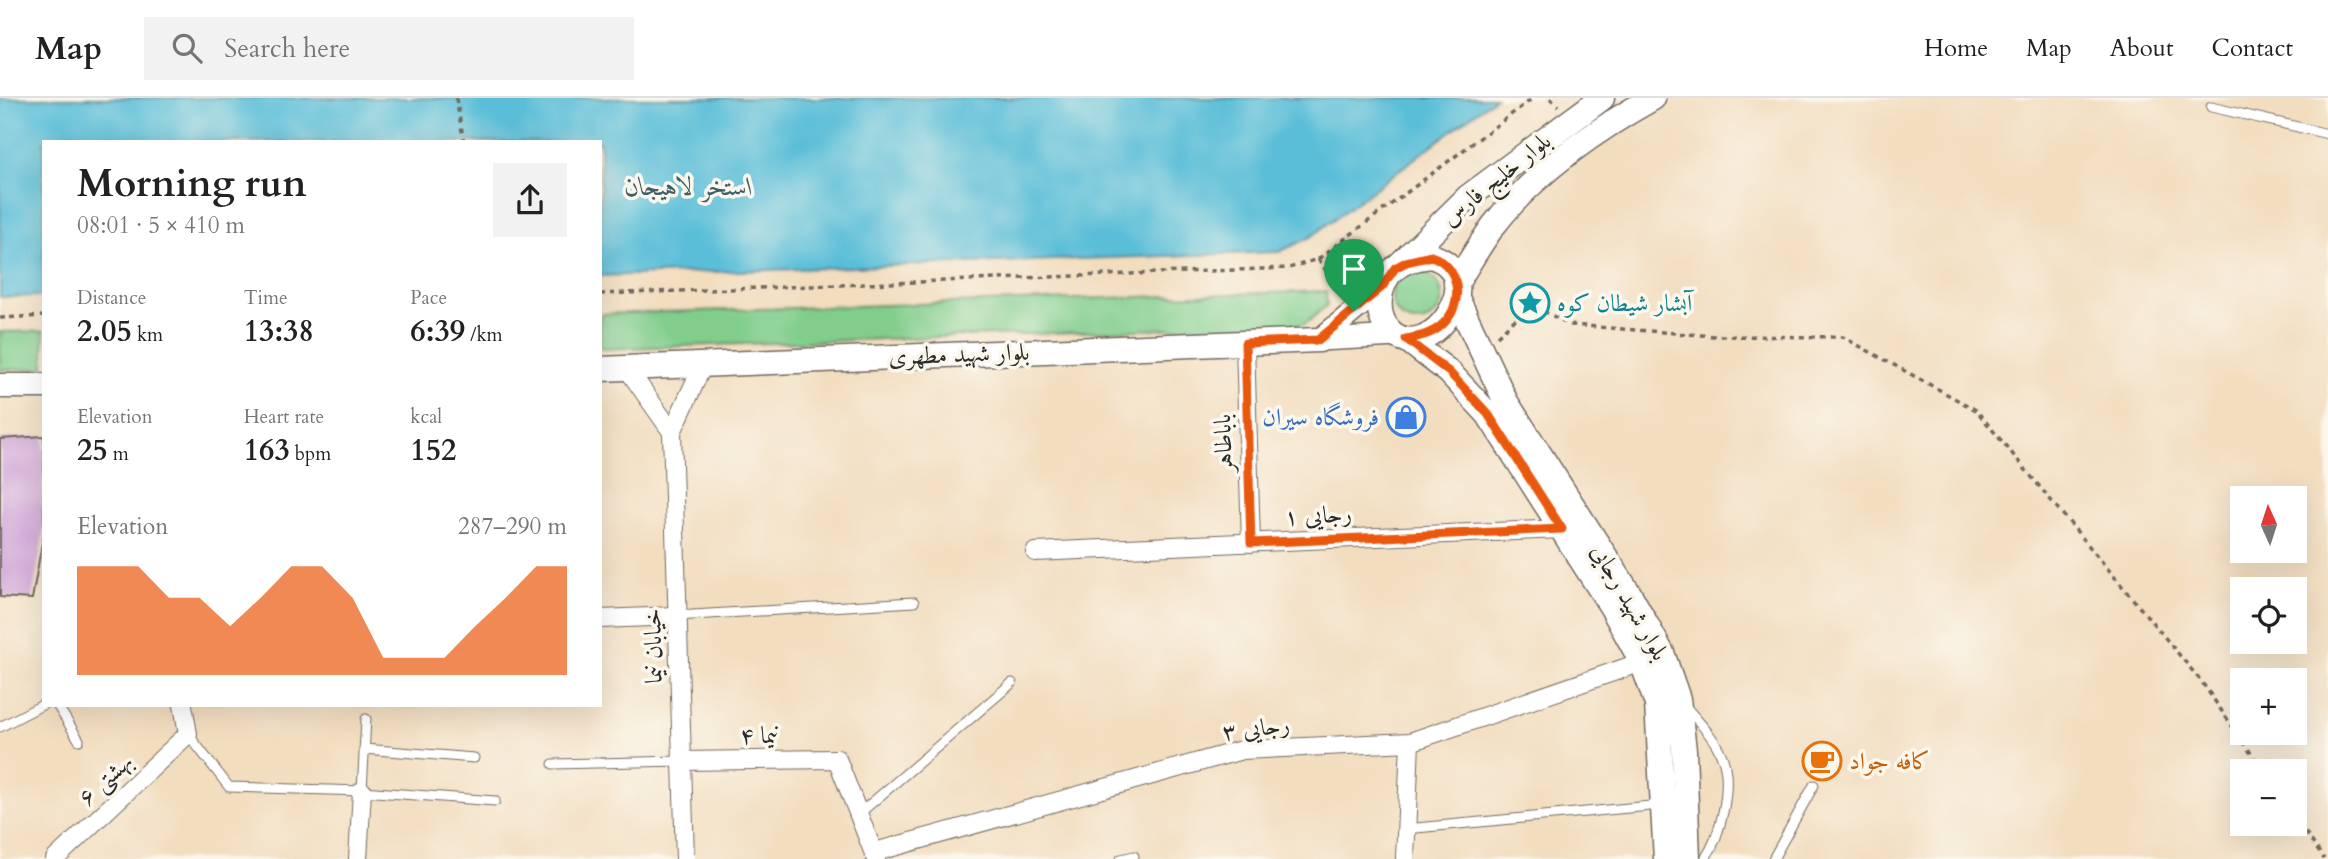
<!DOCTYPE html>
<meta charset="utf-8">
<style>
:root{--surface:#fff;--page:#f2f2f2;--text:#222;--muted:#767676;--line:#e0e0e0;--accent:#ea580c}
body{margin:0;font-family:Cardo,Amiri,serif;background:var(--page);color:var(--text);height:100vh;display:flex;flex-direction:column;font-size:26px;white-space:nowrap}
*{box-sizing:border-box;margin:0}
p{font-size:23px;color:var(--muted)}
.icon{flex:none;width:38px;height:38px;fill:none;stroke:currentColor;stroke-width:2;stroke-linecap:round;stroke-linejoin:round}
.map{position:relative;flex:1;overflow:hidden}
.drawer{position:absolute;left:42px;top:42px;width:560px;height:567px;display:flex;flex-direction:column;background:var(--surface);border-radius:0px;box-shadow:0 7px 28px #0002}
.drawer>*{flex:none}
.needle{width:46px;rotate:357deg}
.fabs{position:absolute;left:2230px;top:388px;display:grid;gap:14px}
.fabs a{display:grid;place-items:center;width:77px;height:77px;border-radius:0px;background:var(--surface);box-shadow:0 7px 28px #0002;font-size:35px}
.pin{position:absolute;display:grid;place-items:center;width:60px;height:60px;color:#fff;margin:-72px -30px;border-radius:50% 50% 50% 0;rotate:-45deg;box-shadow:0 0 7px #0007}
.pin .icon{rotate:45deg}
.round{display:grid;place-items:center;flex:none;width:74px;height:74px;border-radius:0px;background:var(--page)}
.summary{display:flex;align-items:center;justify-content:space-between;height:119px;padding:0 35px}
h1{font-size:38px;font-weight:700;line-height:52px}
.figures{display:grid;grid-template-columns:repeat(3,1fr);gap:10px;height:119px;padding:7px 35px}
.figures div{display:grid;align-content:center}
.figures b{font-size:30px;font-weight:700}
.figures small{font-size:19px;font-weight:400}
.figures p{font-size:19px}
.chart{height:196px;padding:14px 35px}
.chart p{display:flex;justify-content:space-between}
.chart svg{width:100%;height:126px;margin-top:7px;fill:var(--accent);opacity:.7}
header{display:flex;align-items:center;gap:42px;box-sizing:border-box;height:98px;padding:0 35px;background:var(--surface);border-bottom:2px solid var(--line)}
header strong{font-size:33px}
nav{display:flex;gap:38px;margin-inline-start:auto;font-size:24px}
.search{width:490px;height:63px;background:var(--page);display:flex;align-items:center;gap:18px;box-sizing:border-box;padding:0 24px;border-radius:0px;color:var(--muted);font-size:26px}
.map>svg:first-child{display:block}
.green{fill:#80cd8c;stroke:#567c5c;stroke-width:2}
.water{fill:#5abed8;stroke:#427482;stroke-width:2}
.building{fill:#cc9ed5}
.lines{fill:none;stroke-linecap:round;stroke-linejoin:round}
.service-casing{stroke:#71695f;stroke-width:11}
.minor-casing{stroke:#71695f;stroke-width:20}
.tertiary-casing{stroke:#71695f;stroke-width:24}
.secondary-casing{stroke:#71695f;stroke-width:27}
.path{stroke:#71695f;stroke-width:3.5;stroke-dasharray:5 5;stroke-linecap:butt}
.service{stroke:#fff;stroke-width:9}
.minor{stroke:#fff;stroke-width:18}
.tertiary{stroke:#fff;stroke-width:21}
.secondary{stroke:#fff;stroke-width:24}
.route-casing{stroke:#fff;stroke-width:14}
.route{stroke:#ea580c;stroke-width:9}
.labels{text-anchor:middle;stroke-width:7;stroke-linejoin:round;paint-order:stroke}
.street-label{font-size:24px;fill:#2b2b2b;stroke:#fbf7ec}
.culture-label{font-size:24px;fill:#0d838f;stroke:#fbf7ec;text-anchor:start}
.shop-label{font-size:24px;fill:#366cbe;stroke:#fbf7ec;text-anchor:end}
.food-label{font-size:24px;fill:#c56008;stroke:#fbf7ec;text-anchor:start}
.water-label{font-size:26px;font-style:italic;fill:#3b5e68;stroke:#fbf7ec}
</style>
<header>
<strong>Map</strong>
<div class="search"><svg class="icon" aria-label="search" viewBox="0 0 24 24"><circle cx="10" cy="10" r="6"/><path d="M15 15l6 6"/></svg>Search here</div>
<nav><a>Home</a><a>Map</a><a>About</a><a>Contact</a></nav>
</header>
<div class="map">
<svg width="2328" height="761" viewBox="0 0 2328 761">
<rect width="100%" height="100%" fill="#fbf7ec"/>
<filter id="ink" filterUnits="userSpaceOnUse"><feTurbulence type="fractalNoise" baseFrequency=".0143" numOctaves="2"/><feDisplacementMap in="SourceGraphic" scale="14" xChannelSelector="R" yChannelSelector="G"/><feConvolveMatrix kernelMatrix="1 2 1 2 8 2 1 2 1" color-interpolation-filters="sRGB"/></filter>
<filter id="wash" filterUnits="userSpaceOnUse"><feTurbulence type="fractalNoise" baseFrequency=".00686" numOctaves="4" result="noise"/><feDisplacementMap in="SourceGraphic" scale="28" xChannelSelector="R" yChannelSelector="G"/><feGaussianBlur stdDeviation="1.57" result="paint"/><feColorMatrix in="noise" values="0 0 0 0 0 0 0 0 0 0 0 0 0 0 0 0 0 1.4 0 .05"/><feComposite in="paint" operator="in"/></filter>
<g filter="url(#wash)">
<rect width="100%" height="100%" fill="#f2ddbf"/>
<!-- green -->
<g class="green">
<circle cx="1417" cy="199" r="25"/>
<polygon points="1326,193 1327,207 1305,226 600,251 600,216"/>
<polygon points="44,233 44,270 0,272 0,234"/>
</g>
<!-- water -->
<polygon class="water" points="0,0 1495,0 1309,140 1279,154 600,178 600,44 44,44 44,198 0,199"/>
<g id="blocks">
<!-- building -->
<polygon class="building" points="44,338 44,434 32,501 0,499 0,341"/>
</g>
</g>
<g filter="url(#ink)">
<use href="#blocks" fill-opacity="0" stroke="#71695f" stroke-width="2"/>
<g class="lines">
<defs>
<g id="service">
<polyline points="2211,9 2328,36"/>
<polyline points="676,518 914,504"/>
<polyline points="57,607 79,642"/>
<path d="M1685,608c14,16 31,33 38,53 9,28 -2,76 -18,100"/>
<polyline points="0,629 44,606"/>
<polyline points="188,636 229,689 362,693 495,703"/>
<polyline points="364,651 474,660"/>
<polyline points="553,666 681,663"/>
<polyline points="362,693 366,621"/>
<polyline points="861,714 1012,585"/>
<polyline points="1405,731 1661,707"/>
<polyline points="1121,761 1134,758"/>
<polyline points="1773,761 1814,687"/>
</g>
<g id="minor">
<polyline points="1245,245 1251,445"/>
<polyline points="627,270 672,334"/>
<polyline points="1035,454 1562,431"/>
<polyline points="600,521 676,518"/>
<polyline points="681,663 837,661 876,761"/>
<polyline points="875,754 1242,652 1410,644 1642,564"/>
<polyline points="55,761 188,636 183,607"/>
<polyline points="358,761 362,693"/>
<polyline points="685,761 672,334 703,267"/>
<polyline points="1405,761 1410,644"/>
</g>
<g id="tertiary">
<polyline points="1319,242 1383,189"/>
<polyline points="1319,242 1398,238"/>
</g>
<g id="secondary">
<path d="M1431,158c63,19 -2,111 -40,76 -18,-16 -13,-49 4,-64 10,-8 23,-10 36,-12z"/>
<polyline points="1396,170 1468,99 1602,0"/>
<path d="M1456,186c12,-20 24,-40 38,-59 40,-52 102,-95 159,-127"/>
<polyline points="1456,198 1506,304 1630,497 1662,555 1678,601 1684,652 1688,761"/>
<polyline points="1406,241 1449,274 1488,316 1611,508 1642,564 1657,606 1666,761"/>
<polyline points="600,271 1319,242"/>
<polyline points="0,288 44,288"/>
</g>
</defs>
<!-- service casing -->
<use href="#service" class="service-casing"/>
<!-- minor casing -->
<use href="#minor" class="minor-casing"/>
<!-- tertiary casing -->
<use href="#tertiary" class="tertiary-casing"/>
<!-- secondary casing -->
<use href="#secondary" class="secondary-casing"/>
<!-- path -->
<g class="path">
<polyline points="456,0 464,44"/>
<polyline points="1550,0 1558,8"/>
<polyline points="1318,161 1343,197"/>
<polyline points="600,196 1289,170 1318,161 1533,0"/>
<polyline points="0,220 44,218"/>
<polyline points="1497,238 1531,207 1571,227 1714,238 1843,239 1976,312 2201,583 2264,674"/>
<polyline points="2294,718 2324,761"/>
</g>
<!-- service -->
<use href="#service" class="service"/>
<!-- minor -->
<use href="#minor" class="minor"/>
<!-- tertiary -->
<use href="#tertiary" class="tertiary"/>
<!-- secondary -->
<use href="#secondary" class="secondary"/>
</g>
</g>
<g class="lines" filter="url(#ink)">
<defs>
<path id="route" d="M1431,158c29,9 34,47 12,68 -10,10 -24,13 -37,15l43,33 39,42 74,115 -311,14 -6,-200 73,-3 64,-53 13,-19 11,-6z"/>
</defs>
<!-- route casing -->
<use href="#route" class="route-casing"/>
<!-- route -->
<use href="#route" class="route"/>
</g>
<!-- icons -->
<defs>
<symbol id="sight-ring" viewBox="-11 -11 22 22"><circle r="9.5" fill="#fbf7ec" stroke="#0f9aa8" stroke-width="1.5"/><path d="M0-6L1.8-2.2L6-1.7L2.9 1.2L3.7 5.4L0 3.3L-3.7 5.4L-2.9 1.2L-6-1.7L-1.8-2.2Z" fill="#0f9aa8"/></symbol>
<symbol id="shop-ring" viewBox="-11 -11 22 22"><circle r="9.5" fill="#fbf7ec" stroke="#3f7fe0" stroke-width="1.5"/><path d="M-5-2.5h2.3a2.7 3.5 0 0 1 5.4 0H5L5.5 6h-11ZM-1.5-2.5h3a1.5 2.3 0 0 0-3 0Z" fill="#3f7fe0"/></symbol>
<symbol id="cafe-ring" viewBox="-11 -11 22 22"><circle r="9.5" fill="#fbf7ec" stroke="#e8710a" stroke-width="1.5"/><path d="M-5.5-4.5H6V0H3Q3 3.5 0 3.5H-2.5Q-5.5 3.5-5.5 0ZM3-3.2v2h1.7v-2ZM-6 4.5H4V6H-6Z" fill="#e8710a"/></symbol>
</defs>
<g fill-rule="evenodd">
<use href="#sight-ring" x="1508" y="183" width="44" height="44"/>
<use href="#shop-ring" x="1384" y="297" width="44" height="44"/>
<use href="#cafe-ring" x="1800" y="641" width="44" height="44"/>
</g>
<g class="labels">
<!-- street labels -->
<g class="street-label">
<text transform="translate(1496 81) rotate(-39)" y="8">بلوار خلیج فارس</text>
<text transform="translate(959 256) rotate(-2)" y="8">بلوار شهید مطهری</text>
<text transform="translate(1223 345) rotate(-92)" y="8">باباطاهر</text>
<text transform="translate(1318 417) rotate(-3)" y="8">رجایی ۱</text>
<text transform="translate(1630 504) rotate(60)" y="8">بلوار شهید رجایی</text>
<text transform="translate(653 548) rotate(-91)" y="8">خیابان نیما</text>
<text transform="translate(1256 630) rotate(-7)" y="8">رجایی ۳</text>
<text transform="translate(759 637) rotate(-1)" y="8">نیما ۴</text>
<text transform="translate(105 681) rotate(-43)" y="8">بهشتی ۶</text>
</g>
<!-- culture labels -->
<g class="culture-label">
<text x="1557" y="213">آبشار شیطان کوه</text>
</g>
<!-- shop labels -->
<g class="shop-label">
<text x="1379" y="327">فروشگاه سیران</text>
</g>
<!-- food labels -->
<g class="food-label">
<text x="1849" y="671">کافه جواد</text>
</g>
<!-- water labels -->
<g class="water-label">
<text x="689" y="97">استخر لاهیجان</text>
</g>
</g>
</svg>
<div class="fabs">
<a><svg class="needle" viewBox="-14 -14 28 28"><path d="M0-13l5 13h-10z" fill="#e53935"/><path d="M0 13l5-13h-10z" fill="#767676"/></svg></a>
<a><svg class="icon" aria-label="locate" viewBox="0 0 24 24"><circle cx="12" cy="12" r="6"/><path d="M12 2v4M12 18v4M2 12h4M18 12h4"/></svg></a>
<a>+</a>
<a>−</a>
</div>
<div class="pin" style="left:1354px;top:213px;background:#1e9e55"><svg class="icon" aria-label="arrive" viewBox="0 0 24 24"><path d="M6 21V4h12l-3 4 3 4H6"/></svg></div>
<section class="drawer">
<div class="summary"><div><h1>Morning run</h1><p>08:01 · 5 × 410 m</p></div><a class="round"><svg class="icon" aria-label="share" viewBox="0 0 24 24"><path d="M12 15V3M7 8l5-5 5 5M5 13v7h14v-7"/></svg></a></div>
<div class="figures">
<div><p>Distance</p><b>2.05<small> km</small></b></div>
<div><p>Time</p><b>13:38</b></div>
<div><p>Pace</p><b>6:39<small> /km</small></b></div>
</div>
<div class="figures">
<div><p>Elevation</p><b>25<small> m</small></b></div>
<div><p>Heart rate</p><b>163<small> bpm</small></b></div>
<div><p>kcal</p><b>152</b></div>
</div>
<div class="chart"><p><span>Elevation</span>287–290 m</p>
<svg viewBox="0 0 160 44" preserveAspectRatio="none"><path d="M0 44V6L10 6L20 6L30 17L40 17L50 27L60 17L70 6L80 6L90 17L100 38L110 38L120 38L130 27L140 17L150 6L160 6V44z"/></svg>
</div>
</section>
</div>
